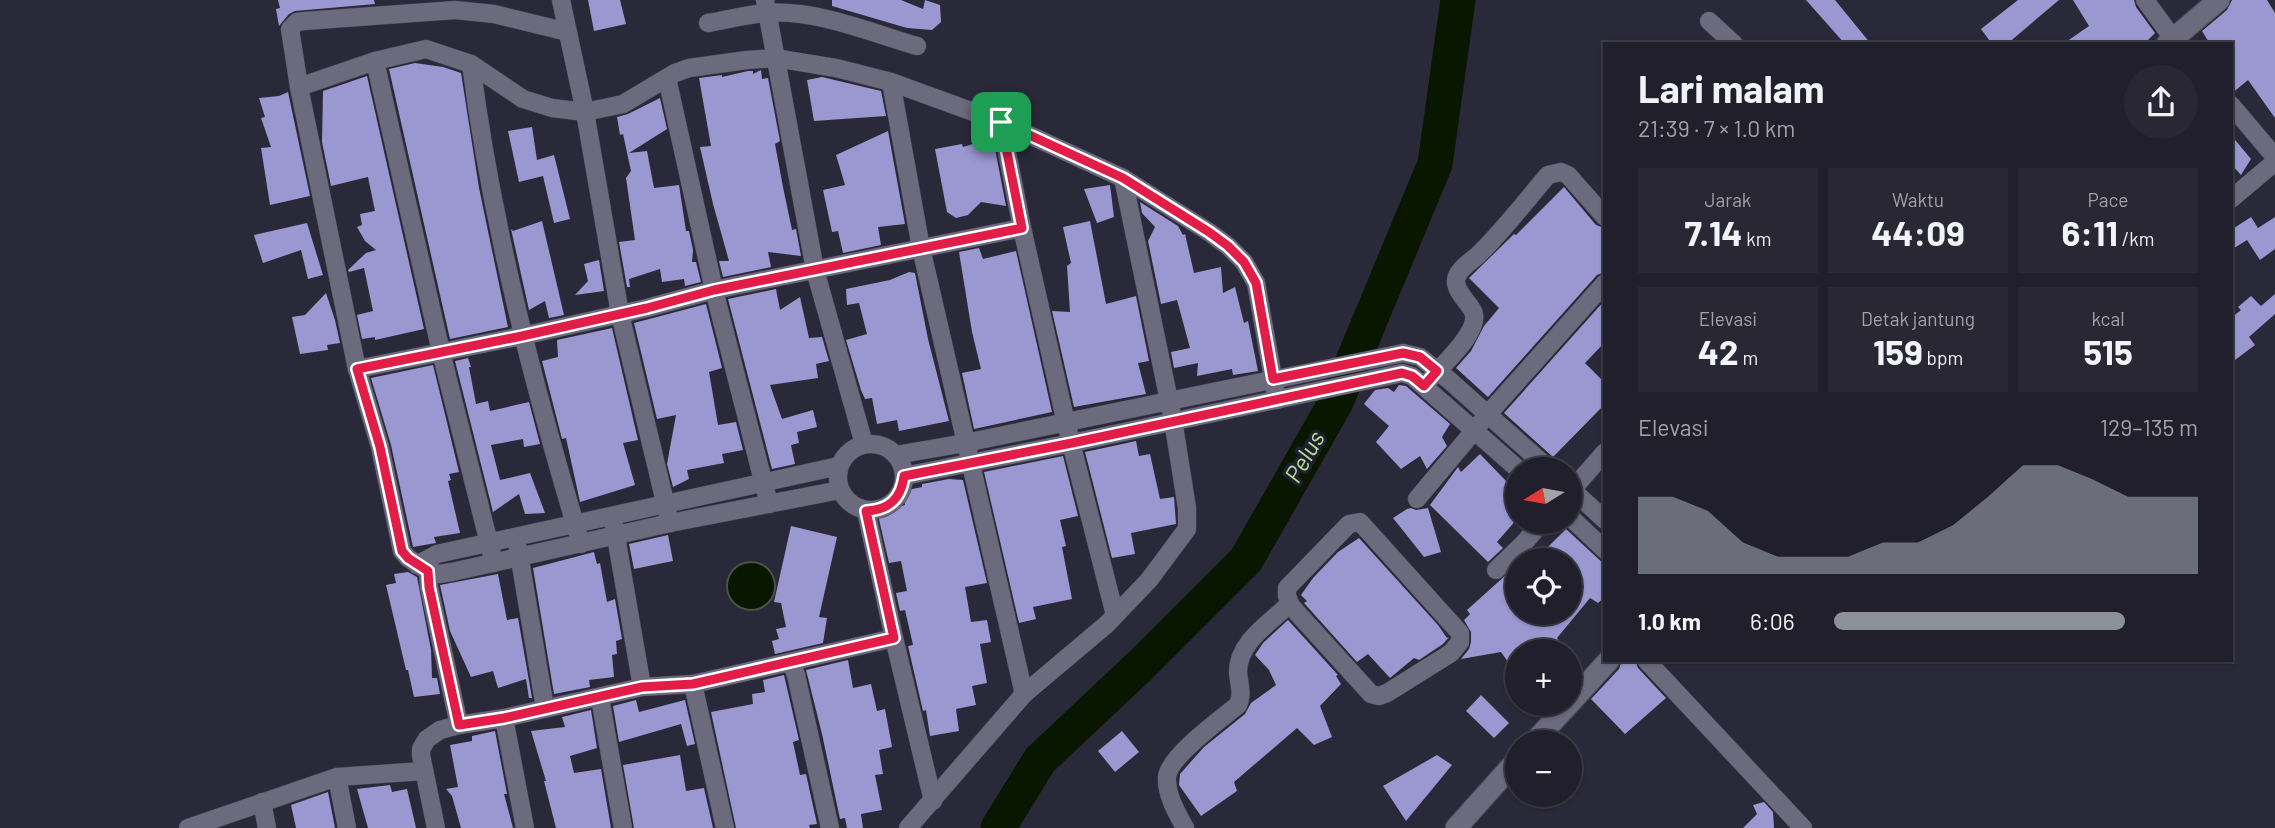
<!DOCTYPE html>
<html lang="id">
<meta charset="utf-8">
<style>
:root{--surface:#201f2b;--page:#282733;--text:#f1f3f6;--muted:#a2a2a9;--line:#3d3d47;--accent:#8c9099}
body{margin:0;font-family:Barlow,sans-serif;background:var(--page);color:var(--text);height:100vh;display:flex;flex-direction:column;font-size:26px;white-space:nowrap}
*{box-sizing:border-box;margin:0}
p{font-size:23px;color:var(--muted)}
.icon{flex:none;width:38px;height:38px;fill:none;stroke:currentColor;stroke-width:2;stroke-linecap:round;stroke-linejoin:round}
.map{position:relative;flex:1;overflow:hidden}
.drawer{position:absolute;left:1603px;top:42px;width:630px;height:620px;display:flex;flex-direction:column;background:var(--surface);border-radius:0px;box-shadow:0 2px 5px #0004,0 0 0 2px var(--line)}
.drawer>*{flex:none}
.needle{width:46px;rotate:259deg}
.buttons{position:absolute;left:1505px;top:457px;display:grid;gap:14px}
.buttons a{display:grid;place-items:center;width:77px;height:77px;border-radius:50%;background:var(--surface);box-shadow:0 2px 5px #0004,0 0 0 2px var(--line);font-size:35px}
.pin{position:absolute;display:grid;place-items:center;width:60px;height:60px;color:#fff;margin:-30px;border-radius:14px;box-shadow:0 4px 10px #0006}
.round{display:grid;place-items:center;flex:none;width:74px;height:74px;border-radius:37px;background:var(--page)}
.summary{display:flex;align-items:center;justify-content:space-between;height:119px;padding:0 35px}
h1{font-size:38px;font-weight:700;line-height:52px}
.metrics{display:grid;grid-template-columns:repeat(3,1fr);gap:10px;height:119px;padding:7px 35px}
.metrics div{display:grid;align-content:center;border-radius:0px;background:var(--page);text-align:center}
.metrics b{font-size:35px;font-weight:700}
.metrics small{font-size:19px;font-weight:400}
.metrics p{font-size:19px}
.chart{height:196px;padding:14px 35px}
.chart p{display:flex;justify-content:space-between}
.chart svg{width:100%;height:126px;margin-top:7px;fill:var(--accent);opacity:.7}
ul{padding:0 35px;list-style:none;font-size:23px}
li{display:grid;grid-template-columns:112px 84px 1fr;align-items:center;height:52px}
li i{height:18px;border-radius:9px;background:var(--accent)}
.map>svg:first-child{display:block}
.water{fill:#091600;stroke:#495246;stroke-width:2}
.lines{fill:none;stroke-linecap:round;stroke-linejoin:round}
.river{stroke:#091600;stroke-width:35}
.building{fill:#9a97d1}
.street-casing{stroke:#474755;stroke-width:19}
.secondary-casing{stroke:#474755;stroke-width:23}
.street{stroke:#6c6b7e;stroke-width:18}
.secondary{stroke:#6c6b7e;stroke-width:21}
.route-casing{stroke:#fff;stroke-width:14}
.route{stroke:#e11d48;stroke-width:9}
.labels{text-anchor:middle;stroke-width:7;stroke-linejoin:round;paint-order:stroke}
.water-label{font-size:24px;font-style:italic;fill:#b5e293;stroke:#201f2f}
</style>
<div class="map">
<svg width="2275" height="828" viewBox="0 0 2275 828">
<rect width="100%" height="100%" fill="#2a2939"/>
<!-- water -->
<circle class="water" cx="751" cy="586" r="24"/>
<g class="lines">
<!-- river -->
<polyline class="river" points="998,828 1040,760 1142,664 1246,560 1336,402 1435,164 1458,0"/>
</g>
<!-- building -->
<g class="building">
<polygon points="278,0 374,0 375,4 295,11 289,14 279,26 276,9 280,8"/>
<polygon points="588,0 620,0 626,24 594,31"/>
<polygon points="832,0 901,0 923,9 925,0 940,5 941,22 932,30 907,28 832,6"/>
<polygon points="1806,0 1835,0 1871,44 1845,44"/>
<polygon points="2018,0 2059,0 2007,44 1992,44 1981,29"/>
<polygon points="2073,0 2134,0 2136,7 2155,33 2144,44 2063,44 2089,26"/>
<polygon points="2232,0 2267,0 2275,13 2275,118 2248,80 2231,94 2231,44 2210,44 2202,31 2227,10"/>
<polygon points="415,63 443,67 461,73 479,188 508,327 450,339 389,69"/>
<polygon points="761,70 762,79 768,78 780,141 775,144 783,187 792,230 796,229 801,256 768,252 771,267 723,277 719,261 729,261 713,204 700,147 711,146 699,78 722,75 722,77 748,71 753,71 753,74"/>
<polygon points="367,76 424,329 375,340 375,337 362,339 357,315 373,311 364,268 349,272 348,270 366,253 376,250 365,241 357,227 362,225 360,214 375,211 368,177 331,186 322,142 323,91"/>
<polygon points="822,77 881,91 886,116 814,121 807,80"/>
<polygon points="288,92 310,196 270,205 261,148 271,147 261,118 265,117 259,98 279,96"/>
<polygon points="660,98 667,129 629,153 647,151 654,188 679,185 686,231 689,231 693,250 692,262 696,262 701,282 685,286 684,279 662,282 660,269 629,279 630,287 627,287 619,242 635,240 626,178 631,171 623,134 620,135 617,117 628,114"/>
<polygon points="532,127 537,160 554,155 570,219 554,223 543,176 519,182 508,131"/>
<polygon points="888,131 905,224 878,227 881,245 843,253 838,231 832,232 823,190 845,185 836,155"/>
<polygon points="2231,135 2251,159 2241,175 2231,164"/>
<polygon points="993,138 1006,206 981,202 968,215 956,218 947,212 935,149 962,144 963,147"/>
<polygon points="1110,185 1114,217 1097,223 1084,189"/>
<polygon points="1564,187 1596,225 1605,228 1605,272 1597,275 1488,397 1456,368 1471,351 1484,326 1499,308 1469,278 1514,234 1516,235"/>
<polygon points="1140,202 1178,226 1183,235 1185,234 1194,273 1221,267 1223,293 1235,287 1244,323 1248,321 1258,371 1233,375 1232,369 1197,376 1198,363 1174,368 1171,352 1190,348 1177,300 1161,304 1148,241 1155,227 1142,213"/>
<polygon points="2251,217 2258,228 2275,217 2275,249 2260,260 2247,240 2231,250 2231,230"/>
<polygon points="542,221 564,315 549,318 545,301 529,310 511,229 513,231"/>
<polygon points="1090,221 1106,304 1136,296 1149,361 1138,363 1146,394 1074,407 1052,311 1070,312 1067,266 1071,263 1063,227"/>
<polygon points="307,223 323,275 308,279 301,250 263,263 254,235"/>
<polygon points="979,248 983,259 1016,251 1052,412 974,429 962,373 981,369 972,332 959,252"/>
<polygon points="599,260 604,291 575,295 588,281 584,264"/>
<polygon points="909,272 915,273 928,339 949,421 899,431 897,420 877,424 872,398 865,399 861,390 846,340 867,334 859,303 847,305 846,289 890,280"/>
<polygon points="776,289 780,310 800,297 809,338 822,337 829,361 816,364 818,378 770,385 782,419 813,410 817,427 797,432 799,443 791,445 795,464 772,469 728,299"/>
<polygon points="326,293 335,320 340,343 327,345 328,350 300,354 292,317 305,315"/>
<polygon points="2275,294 2275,314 2249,337 2255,345 2231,363 2231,318 2241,310 2238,307 2251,296 2261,306"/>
<polygon points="1605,300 1605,342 1585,363 1605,383 1605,404 1553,457 1504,413"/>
<polygon points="706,304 722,368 709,372 718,425 736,422 743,450 722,454 724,463 687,470 689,479 673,487 667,464 676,415 657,419 634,323"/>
<polygon points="612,328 638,440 623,443 635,485 580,502 566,438 562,439 542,361 558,357 557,340"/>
<polygon points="468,358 471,367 469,367 476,404 488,401 490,411 529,402 540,444 524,447 523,439 491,445 500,480 530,473 545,513 525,514 519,494 493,512 455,361"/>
<polygon points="433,365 459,472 449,474 451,480 448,481 460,533 434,537 436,543 413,547 391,445 371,378"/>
<polygon points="1399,385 1406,386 1450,424 1442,437 1447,446 1427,469 1420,456 1401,469 1376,442 1389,426 1364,404 1375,390 1388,388 1394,392"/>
<polygon points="1136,441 1139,456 1150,454 1160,499 1174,497 1176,524 1131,533 1135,554 1112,558 1085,452"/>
<polygon points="1480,454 1506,481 1508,479 1517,487 1517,519 1497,542 1503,548 1488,562 1430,505 1458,467 1461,472"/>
<polygon points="1063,456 1078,516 1060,520 1066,546 1062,547 1072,599 1033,607 1036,619 1019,623 984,472"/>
<polygon points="949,479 963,480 987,583 965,587 971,622 987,620 991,642 980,644 987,683 972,686 976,705 956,709 959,731 930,736 926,710 923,711 908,646 913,645 905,610 900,611 896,593 907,591 901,561 889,563 878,515 894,512 894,508 905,505 903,491 922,487 922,484"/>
<polygon points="1411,508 1416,510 1428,508 1441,552 1424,557 1393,518 1407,509"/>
<polygon points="791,526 837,537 819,617 827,618 823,643 775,654 772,641 779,639 776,629 786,627 781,603 774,602"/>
<polygon points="1566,529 1605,565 1605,597 1598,603 1590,598 1557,638 1567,651 1517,651 1517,675 1501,652 1461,659 1469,649 1471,642 1471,632 1464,620 1470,614 1467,610 1517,565 1517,612 1570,612 1570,560 1535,560"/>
<polygon points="668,535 673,561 634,569 629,544"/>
<polygon points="1359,538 1438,625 1447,638 1449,637 1443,644 1419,660 1414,658 1390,678 1368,654 1357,662 1304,603 1307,601 1301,595 1313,578 1338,552"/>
<polygon points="594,552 597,564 600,563 607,602 615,599 622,639 616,641 617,654 612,655 614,677 589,680 590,687 554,694 533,568"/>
<polygon points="408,572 417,577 431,650 432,678 437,678 440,694 414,697 408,670 406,670 386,585 396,583 394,574"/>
<polygon points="498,574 507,620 518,618 532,698 529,698 526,679 498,688 493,671 471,677 450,631 440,585"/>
<polygon points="1288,620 1338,675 1336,676 1341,684 1320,706 1332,737 1314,745 1297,728 1234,782 1237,791 1201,816 1179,785 1180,774 1204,747 1245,714 1251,703 1276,685 1269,670 1255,655 1263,643"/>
<polygon points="848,660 853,688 871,684 877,711 885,709 892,747 879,750 883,774 875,775 882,810 861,814 863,828 847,828 845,818 840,819 822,734 806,670"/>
<polygon points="1622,660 1635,660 1638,668 1666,698 1625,734 1591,699 1619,669"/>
<polygon points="784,675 799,740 793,742 800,775 806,774 817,824 809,825 810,828 736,828 711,712 753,704 752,694 765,692 763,680"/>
<polygon points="1481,695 1509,723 1494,738 1466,711"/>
<polygon points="636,700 639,712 685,700 695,744 687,746 681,724 619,742 613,706"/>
<polygon points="591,710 597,748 570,756 574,773 601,769 611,828 556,828 544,781 546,781 531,731 565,727 562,717"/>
<polygon points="495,731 507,794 504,794 513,828 461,828 452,796 446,789 458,787 450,745 472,741 472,736"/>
<polygon points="1122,731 1139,752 1115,772 1098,751"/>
<polygon points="680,755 686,791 704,788 713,828 634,828 623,765"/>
<polygon points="1437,755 1452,765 1406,821 1383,786"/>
<polygon points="390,785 392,792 407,789 416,828 368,828 357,789"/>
<polygon points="328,792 335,828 296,828 291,805"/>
<polygon points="1764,802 1773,812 1774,828 1743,828 1757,814 1753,805"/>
</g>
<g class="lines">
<defs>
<g id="street">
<polyline points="561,0 585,112 620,314 670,523"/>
<polyline points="765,0 815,270 864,444"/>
<polyline points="2145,0 2177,44"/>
<polyline points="1709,21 1734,44"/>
<path d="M708,23c19,-3 39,-9 59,-10 48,-4 105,20 150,33"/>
<polyline points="568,32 494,14 455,10 304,21 297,22 290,29 299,87 357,369 380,447 402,551 408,558 428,571 439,574 452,572 670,523 840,490"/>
<polyline points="375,61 441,352 494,563"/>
<path d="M471,64c21,162 63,324 110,480"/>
<polyline points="667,78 714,290 769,504"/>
<polyline points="891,82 921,248 1024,694"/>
<polyline points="299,87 375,61 426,49 471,64 523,99 552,108 585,112 623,104 675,73 689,68 747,60 775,58 836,68 891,82 1001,122 1123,178 1209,232 1228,246 1244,262 1256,283 1277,400"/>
<polyline points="2231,105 2275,157"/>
<polyline points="1001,122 1022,228 1066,423 1115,615"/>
<polyline points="2231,199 2275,162"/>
<polyline points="357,369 522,336 647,308 714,290 1022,228"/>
<path d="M1432,377c12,-14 54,-50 39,-69 -5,-8 -16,-18 -15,-28 1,-10 14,-18 21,-24 26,-25 48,-54 71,-81l13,-3 7,3 37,42"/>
<circle cx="871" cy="477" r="33"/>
<polyline points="896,455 965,443 1403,353 1420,357 1449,380 1549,469"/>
<polyline points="904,476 1072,443 1402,373 1412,376 1518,469"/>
<polyline points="1570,488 1605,520"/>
<polyline points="1570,492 1605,452"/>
<polyline points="1417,499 1488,414 1605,283"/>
<polyline points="866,511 894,638 933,801"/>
<polyline points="1570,517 1605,550"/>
<polygon points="1360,522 1460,633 1460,642 1451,653 1387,693 1379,696 1371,694 1291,606 1287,596 1287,588 1349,524"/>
<polyline points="614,525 642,687"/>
<polyline points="518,548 545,708"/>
<polyline points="417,565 437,554 839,466"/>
<polyline points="1496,570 1524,543 1542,522"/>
<polyline points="428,571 429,587 459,725"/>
<polyline points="1646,660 1803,828"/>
<polyline points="791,662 796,675 830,828"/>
<polyline points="693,684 725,828"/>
<polyline points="600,698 623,828"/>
<polyline points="504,718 525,828"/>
<polyline points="337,777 347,828"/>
<polyline points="262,802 267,828"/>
<polyline points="188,828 337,777 424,771"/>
<polyline points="436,828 421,755 421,749 427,739 440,730 459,725 504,718 642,687 693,684 894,638"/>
<polyline points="908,828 1024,694 1107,624 1149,580 1187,529 1187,508 1173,420 1123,178"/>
<path d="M1185,828c-8,-15 -19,-33 -18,-51 2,-21 54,-58 71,-72 5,-11 1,-21 0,-33 0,-29 29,-47 48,-65l5,-1"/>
</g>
<g id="secondary">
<polyline points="2167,44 2219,0"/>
<polyline points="1570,703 1609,660"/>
<polyline points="1534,742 1569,704"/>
<polyline points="1456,828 1517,760"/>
</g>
</defs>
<!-- street casing -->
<use href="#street" class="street-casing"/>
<!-- secondary casing -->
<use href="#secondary" class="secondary-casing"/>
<!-- street -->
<use href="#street" class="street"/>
<!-- secondary -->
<use href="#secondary" class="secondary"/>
</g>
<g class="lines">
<defs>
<path id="route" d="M1001,122l122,56 86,54 19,14 16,16 12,21 17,96 130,-26 17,4 17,14 -13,15 -12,-10 -10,-3 -330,70 -168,33c-3,23 -15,34 -38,35l28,127 -201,46 -51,3 -138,31 -45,7 -30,-138 -1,-16 -20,-13 -6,-7 -22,-104 -23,-78 165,-33 125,-28 67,-18 308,-62z"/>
</defs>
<!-- route casing -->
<use href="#route" class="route-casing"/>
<!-- route -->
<use href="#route" class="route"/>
</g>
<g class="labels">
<!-- water labels -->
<g class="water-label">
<text transform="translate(1305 457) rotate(-60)" y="8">Pelus</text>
</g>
</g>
</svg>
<div class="buttons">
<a><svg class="needle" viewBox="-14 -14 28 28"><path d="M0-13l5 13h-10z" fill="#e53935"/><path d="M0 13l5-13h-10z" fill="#a2a2a9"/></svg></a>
<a><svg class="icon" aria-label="locate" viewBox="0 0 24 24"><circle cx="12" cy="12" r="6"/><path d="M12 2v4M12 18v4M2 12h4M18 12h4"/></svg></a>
<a>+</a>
<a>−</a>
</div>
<div class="pin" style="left:1001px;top:122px;background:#1e9e55"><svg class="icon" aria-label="arrive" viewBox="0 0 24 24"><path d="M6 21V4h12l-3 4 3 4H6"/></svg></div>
<section class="drawer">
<div class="summary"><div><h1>Lari malam</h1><p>21:39 · 7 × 1.0 km</p></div><a class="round"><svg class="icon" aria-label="share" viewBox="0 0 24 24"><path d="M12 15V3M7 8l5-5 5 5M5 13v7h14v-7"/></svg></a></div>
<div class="metrics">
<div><p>Jarak</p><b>7.14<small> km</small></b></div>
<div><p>Waktu</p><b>44:09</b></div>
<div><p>Pace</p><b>6:11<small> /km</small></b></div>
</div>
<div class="metrics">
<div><p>Elevasi</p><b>42<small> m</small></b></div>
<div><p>Detak jantung</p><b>159<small> bpm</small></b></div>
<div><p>kcal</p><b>515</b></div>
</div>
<div class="chart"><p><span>Elevasi</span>129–135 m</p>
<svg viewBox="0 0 160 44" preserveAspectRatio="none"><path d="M0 44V17L10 17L20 22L30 33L40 38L50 38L60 38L70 33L80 33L90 27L100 17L110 6L120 6L130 11L140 17L150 17L160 17V44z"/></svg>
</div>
<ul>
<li><b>1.0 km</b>6:06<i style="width:80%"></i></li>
</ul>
</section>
</div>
